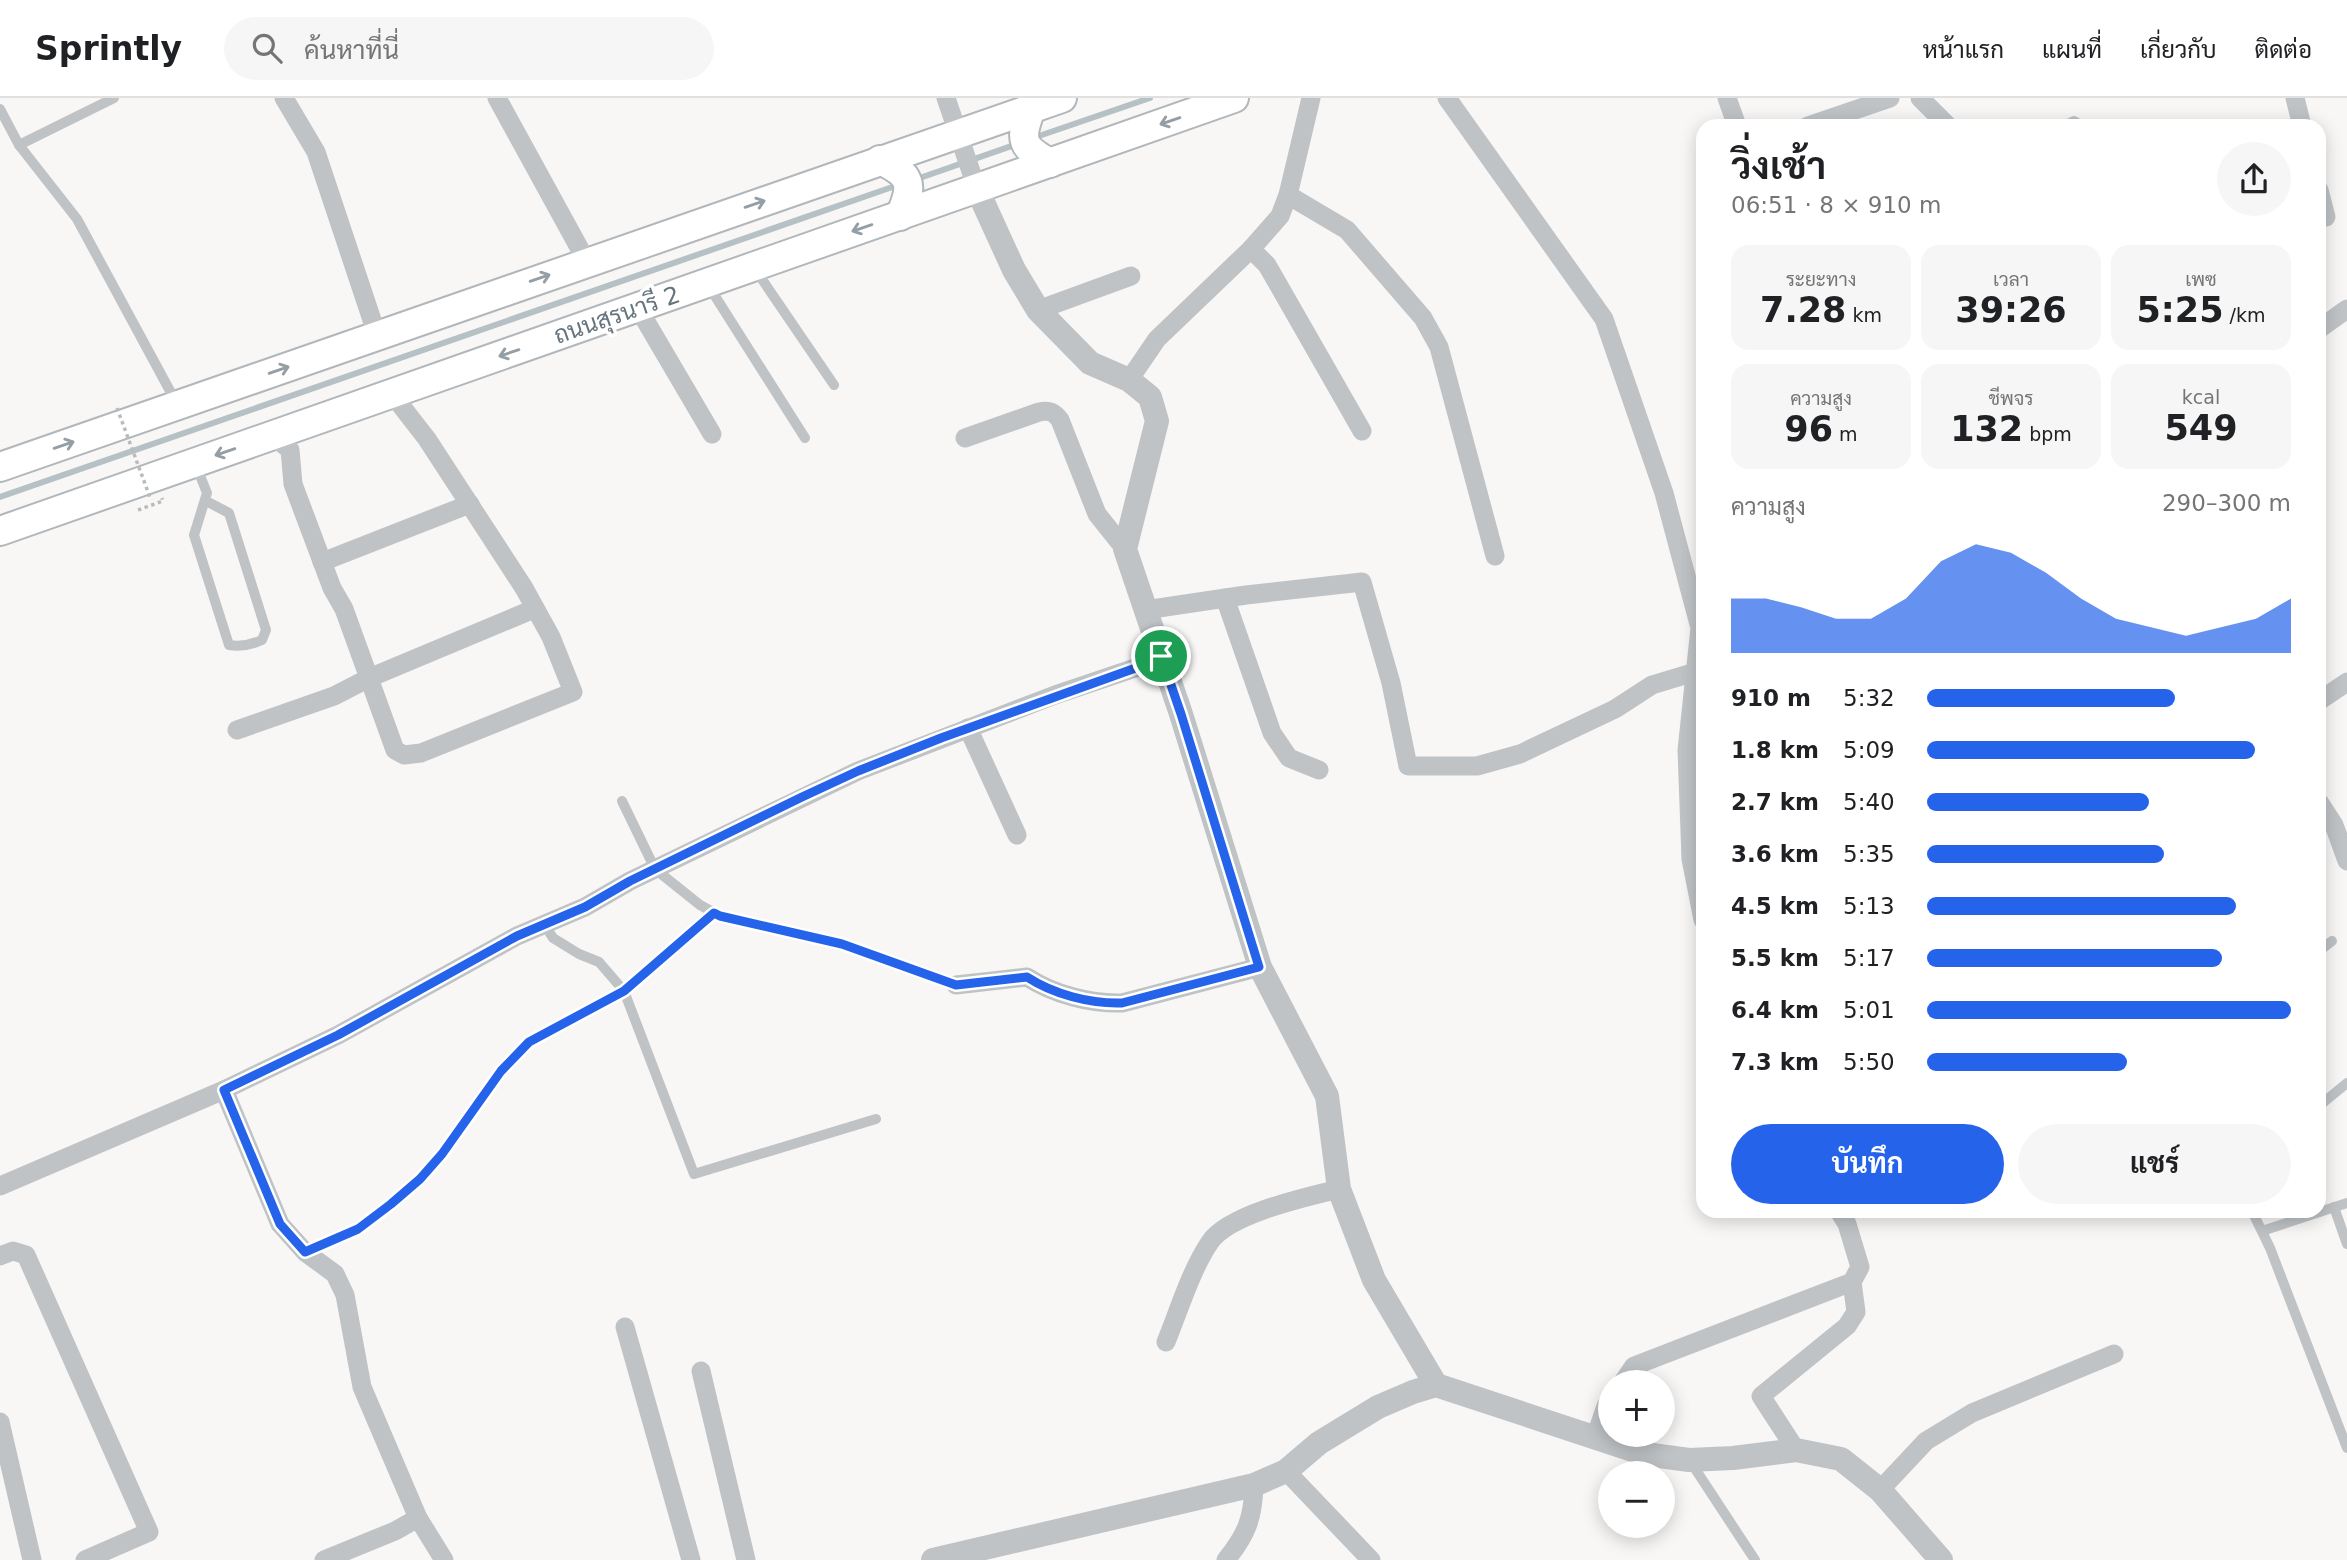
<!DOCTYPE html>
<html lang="th">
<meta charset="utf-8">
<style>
:root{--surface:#fff;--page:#f6f6f6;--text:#202124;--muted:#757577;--line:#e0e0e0;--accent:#2563eb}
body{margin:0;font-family:"DejaVu Sans",Sarabun,sans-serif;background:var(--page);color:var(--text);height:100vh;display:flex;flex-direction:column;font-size:26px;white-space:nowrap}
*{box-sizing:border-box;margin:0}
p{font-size:23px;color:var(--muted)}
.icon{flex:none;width:38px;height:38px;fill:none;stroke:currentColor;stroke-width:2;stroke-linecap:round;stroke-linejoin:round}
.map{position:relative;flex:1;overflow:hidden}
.details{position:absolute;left:1696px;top:21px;width:630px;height:1099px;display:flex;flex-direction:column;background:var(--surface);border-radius:21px;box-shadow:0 4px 18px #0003}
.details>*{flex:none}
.buttons{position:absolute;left:1598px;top:1272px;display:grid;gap:14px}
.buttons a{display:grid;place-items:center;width:77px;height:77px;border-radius:50%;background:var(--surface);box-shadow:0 4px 18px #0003;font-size:35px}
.pin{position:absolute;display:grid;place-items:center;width:60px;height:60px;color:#fff;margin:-30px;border:4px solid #fff;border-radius:50%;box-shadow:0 2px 7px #0007}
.round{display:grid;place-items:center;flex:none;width:74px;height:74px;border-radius:37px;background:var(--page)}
.head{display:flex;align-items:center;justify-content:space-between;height:119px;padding:0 35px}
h1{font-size:38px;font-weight:700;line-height:52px}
.stats{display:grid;grid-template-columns:repeat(3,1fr);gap:10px;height:119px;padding:7px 35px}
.stats div{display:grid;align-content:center;border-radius:18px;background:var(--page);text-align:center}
.stats b{font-size:35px;font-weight:700}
.stats small{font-size:19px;font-weight:400}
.stats p{font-size:19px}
.chart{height:196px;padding:14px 35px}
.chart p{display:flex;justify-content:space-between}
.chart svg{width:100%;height:126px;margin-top:7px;fill:var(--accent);opacity:.7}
.cta{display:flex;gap:14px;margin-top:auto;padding:14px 35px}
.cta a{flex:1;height:80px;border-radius:42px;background:var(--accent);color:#fff;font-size:28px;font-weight:700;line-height:80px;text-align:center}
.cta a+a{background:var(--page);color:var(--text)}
ul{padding:0 35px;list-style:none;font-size:23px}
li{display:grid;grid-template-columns:112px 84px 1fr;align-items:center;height:52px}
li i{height:18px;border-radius:9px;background:var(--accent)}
header{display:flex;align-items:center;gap:42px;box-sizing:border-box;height:98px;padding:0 35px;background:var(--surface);border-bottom:2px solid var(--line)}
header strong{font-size:33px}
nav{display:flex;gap:38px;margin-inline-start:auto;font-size:24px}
.search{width:490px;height:63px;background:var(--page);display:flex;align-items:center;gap:18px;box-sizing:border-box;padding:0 24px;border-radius:38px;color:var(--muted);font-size:26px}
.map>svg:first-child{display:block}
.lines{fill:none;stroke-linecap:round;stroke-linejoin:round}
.stream{stroke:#b6c1c5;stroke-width:6}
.secondary-casing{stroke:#b2b7bb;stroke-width:32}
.path{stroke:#b9bcbe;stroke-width:3.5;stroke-dasharray:3.5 3.5;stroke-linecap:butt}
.service{stroke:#bfc3c6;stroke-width:10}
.minor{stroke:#bfc3c6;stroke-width:19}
.tertiary{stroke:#bfc3c6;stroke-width:24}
.secondary{stroke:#fff;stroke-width:28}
.path-bridge{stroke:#b9bcbe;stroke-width:3.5;stroke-dasharray:3.5 3.5;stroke-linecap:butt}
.oneway{stroke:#949ea4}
.route-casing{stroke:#fff;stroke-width:14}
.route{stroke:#2563eb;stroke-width:9}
.labels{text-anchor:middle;stroke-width:7;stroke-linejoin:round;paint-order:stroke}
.street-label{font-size:24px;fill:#66747d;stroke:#fff}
</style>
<header>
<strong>Sprintly</strong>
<div class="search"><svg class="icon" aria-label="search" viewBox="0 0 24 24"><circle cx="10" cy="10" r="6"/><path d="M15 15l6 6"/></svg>ค้นหาที่นี่</div>
<nav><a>หน้าแรก</a><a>แผนที่</a><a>เกี่ยวกับ</a><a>ติดต่อ</a></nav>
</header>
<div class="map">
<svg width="2347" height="1462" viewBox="0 0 2347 1462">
<rect width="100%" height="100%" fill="#f8f7f5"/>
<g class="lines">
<!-- stream -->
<g class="stream">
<polyline points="1033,40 1150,0"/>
<polyline points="914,82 1020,45"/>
<polyline points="0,399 901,86"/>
</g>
<defs>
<g id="secondary">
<path d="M1031,11c-12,31 -10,38 19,54"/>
<path d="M880,62c32,15 34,24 20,56"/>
<polyline points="0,369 1062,0"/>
<polyline points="0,433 1234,0"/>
</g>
</defs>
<!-- secondary casing -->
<use href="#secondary" class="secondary-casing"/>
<!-- path -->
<polyline class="path" points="138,412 163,403 162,400"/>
<!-- service -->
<g class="service">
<polyline points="0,11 19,47 77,121 176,304"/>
<polyline points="2064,28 2074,23 2082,28"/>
<polyline points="19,47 114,0"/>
<polyline points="755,171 834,287"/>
<polyline points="708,187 805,340"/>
<path d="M190,370l9,5 8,20 -13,42 35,110c13,2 22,0 33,-5l4,-10 -37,-117 -23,-12"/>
<polyline points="622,703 655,771 700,807 720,818 842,846 956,887"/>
<polyline points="544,826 553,840 579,856 599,864 624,893 694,1076 876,1021"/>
<polyline points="2319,853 2332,843"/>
<polyline points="2319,1008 2347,985"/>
<polyline points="2334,1109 2347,1146"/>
<polyline points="2252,1113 2270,1150 2347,1350"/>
<polyline points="2262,1133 2347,1105"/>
<polyline points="305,1154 358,1131 392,1106 420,1081 442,1056 501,973 529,944 624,893 714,815"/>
<polyline points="1690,1363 1755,1462"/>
</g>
<!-- minor -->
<g class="minor">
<polyline points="284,0 316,54 377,237"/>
<polyline points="497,0 587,164"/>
<polyline points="946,0 977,91"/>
<polyline points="1447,0 1604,221 1664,395 1700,530 1687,652 1691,761 1703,822"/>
<polyline points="1727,0 1737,28"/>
<polyline points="1920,0 1948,28"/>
<polyline points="2295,0 2302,28"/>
<polyline points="1808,28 1890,0"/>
<polyline points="2319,92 2326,119"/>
<polyline points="1288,97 1347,132 1423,220 1439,249 1495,458"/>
<polyline points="1251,151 1267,167 1362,333"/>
<polyline points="638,210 712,336"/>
<polyline points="1038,212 1131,178"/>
<polyline points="2319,231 2347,211"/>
<polyline points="1129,282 1157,241 1251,151 1280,118 1288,97 1311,0"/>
<polyline points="273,338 290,352 293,386 332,490 344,511 395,652 404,657 421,655 573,594 551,539 524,490 427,341 392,296"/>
<path d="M965,340l74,-26c11,-2 15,0 21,8l37,94 28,35"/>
<polyline points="322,464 470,406"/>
<polyline points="1225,500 1272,635 1289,660 1319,672"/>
<polyline points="1145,512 1246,497 1362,484 1391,585 1408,668 1477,668 1520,656 1615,611 1652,587 1695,574"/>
<polyline points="2319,603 2347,584"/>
<polyline points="968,630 1017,737"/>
<polyline points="237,632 334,598 369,580 534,511"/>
<polyline points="2319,704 2334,727 2347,763"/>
<path d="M956,887l71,-8c26,17 63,27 95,26l138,-36"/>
<polyline points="224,992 280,1126 305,1154 335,1176 345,1197 362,1289 418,1420 444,1462"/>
<polyline points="0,1088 224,992 338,937 517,838 585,809 630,783 858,673 1055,597 1144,567 1161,558"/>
<polyline points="0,1158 13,1153 26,1157 149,1434 85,1462"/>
<polyline points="625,1229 691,1462"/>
<path d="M1166,1244c13,-32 25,-72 44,-100 19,-28 96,-45 129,-53"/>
<polyline points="701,1273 746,1462"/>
<polyline points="1623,1284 1634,1268 1852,1184 1860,1169 1847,1126 1839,1113"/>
<polyline points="0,1324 32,1462"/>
<polyline points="1595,1340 1606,1308 1610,1302"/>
<polyline points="1796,1352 1761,1298 1847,1228 1856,1214 1852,1184"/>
<polyline points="1286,1373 1371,1462"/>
<polyline points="1880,1392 1926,1343 1972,1315 2114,1256"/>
<polyline points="324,1462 395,1433 418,1420"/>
<path d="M1226,1462c21,-26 27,-42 28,-75"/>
</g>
<!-- tertiary -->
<g class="tertiary">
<polyline points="977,91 1014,172 1038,212 1090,265 1129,282 1150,299 1157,323 1125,451 1181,616 1260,869 1327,998 1339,1091 1374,1182 1436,1287"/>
<polyline points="933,1462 1254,1387 1286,1373 1319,1345 1378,1309 1413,1294 1436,1287 1645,1356 1689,1362 1733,1360 1796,1352 1841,1361 1880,1392 1941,1462"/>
</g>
<!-- secondary -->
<use href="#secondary" class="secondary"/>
<!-- path-bridge -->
<polyline class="path-bridge" points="117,310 151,402"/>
</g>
<!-- one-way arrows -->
<defs><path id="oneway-shaft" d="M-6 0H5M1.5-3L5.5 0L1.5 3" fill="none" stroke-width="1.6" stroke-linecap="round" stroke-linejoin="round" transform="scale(1.75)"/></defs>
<g class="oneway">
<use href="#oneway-shaft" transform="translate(1170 23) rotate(161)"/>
<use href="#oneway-shaft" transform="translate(755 106) rotate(-19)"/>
<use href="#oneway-shaft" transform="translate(862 130) rotate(161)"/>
<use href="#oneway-shaft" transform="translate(540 180) rotate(-19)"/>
<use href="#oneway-shaft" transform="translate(509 255) rotate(161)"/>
<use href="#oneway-shaft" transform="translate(279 272) rotate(-19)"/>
<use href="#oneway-shaft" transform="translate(64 347) rotate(-19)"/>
<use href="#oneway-shaft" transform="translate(225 354) rotate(161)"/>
</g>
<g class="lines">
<defs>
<path id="route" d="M1161,558l20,58 78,253 -137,36c-32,1 -69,-9 -95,-26l-71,8 -114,-41 -122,-28 -6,-3 -90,78 -95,51 -28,29 -59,83 -22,25 -29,25 -33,25 -53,23 -25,-28 -56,-134 114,-55 179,-99 68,-29 45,-26 172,-84 56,-26 83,-33 203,-73z"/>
</defs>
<!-- route casing -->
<use href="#route" class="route-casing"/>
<!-- route -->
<use href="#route" class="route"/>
</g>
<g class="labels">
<!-- street labels -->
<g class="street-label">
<text transform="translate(617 217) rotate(-19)" y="8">ถนนสุรนารี 2</text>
</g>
</g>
</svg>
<div class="buttons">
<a>+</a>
<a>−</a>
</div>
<div class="pin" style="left:1161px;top:558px;background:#1e9e55"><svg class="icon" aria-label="arrive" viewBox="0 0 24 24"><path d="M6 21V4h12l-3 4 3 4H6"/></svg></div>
<section class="details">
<div class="head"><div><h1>วิ่งเช้า</h1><p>06:51 · 8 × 910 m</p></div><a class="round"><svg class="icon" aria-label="share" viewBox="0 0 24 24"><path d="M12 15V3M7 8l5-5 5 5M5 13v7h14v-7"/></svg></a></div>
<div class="stats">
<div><p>ระยะทาง</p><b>7.28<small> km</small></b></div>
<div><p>เวลา</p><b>39:26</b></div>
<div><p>เพซ</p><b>5:25<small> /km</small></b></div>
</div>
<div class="stats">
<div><p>ความสูง</p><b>96<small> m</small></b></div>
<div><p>ชีพจร</p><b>132<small> bpm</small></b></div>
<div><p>kcal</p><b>549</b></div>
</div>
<div class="chart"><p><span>ความสูง</span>290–300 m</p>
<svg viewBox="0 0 160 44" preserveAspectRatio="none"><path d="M0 44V25L10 25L20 28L30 32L40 32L50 25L60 12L70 6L80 9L90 16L100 25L110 32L120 35L130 38L140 35L150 32L160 25V44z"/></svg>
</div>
<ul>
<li><b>910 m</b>5:32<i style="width:68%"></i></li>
<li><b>1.8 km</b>5:09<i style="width:90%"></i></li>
<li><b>2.7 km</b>5:40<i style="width:61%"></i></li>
<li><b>3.6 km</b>5:35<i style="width:65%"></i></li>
<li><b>4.5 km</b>5:13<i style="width:85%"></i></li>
<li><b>5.5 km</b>5:17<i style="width:81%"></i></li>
<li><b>6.4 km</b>5:01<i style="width:100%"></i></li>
<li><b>7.3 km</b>5:50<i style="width:55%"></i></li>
</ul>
<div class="cta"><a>บันทึก</a><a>แชร์</a></div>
</section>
</div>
